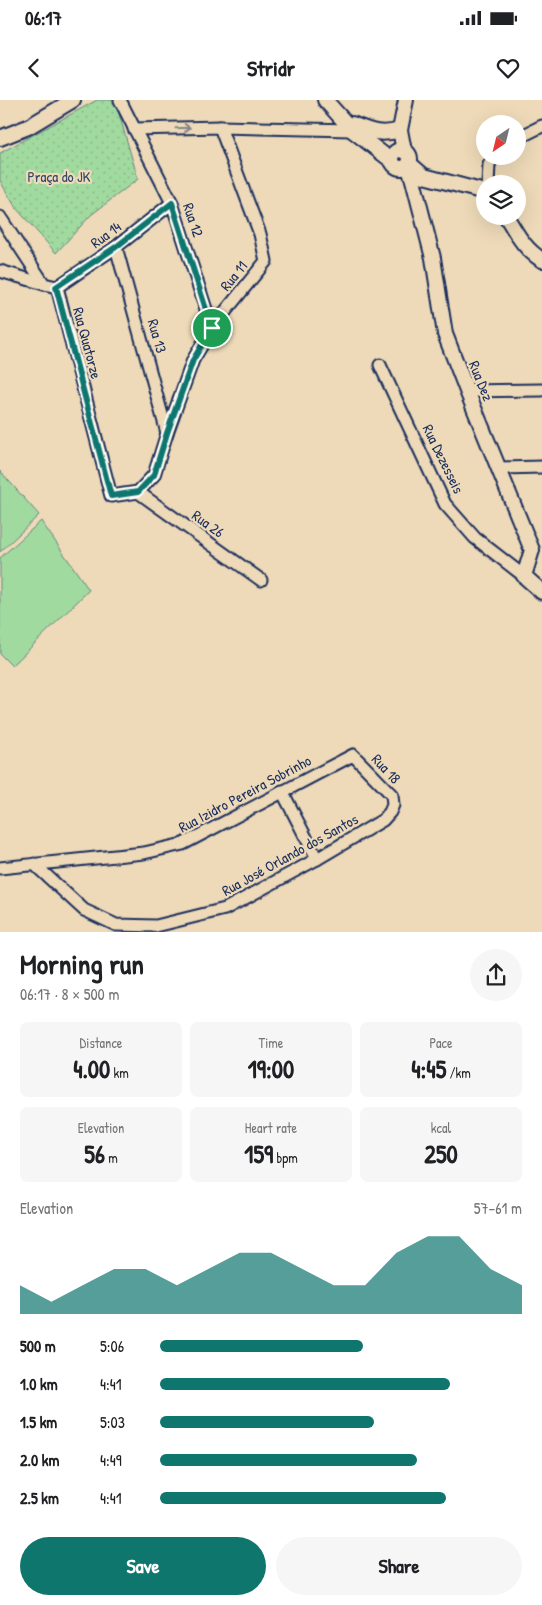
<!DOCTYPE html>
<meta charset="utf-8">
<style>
:root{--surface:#fff;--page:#f6f6f6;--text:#202124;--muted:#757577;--accent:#0f766e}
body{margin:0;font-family:"Patrick Hand",sans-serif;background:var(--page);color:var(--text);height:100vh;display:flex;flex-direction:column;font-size:19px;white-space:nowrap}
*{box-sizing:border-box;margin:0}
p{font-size:16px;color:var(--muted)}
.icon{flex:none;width:28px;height:28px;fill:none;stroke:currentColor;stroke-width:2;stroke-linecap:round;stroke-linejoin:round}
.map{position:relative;height:832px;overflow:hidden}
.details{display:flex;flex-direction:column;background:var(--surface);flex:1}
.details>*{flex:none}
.needle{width:32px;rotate:215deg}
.controls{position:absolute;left:476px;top:15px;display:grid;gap:10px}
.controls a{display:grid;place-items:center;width:50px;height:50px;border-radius:50%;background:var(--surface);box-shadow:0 5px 20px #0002;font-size:25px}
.pin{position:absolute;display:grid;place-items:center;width:42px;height:42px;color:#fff;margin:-21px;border:2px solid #fff;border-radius:50%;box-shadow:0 1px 5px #0007}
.round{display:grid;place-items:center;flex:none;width:52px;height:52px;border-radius:26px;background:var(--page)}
.headline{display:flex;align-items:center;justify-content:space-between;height:85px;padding:0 20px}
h1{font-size:28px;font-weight:800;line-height:38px}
.stats{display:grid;grid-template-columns:repeat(3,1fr);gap:8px;height:85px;padding:5px 20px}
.stats div{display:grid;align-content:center;border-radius:8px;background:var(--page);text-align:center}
.stats b{font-size:25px;font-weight:800}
.stats small{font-size:14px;font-weight:400}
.stats p{font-size:14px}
.chart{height:140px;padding:10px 20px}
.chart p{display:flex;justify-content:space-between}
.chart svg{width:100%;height:90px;margin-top:5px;fill:var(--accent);opacity:.7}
.button{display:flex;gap:10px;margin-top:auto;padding:10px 20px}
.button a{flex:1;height:58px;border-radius:30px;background:var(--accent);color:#fff;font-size:20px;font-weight:800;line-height:58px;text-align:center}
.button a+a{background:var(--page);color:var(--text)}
ul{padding:0 20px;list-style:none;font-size:16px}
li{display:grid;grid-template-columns:80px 60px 1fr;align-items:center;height:38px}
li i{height:12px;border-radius:6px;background:var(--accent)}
.status{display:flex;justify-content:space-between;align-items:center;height:35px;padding:0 25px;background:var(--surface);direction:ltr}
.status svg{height:14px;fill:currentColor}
header{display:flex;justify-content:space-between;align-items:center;height:65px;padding:0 20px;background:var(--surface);font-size:22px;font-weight:800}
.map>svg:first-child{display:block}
.green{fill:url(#green-dots);stroke:#5e847e}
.pitch{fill:#a1da9f;stroke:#5e847e}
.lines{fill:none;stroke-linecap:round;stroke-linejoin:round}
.minor-casing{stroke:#1b2f5e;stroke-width:15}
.tertiary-casing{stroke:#1b2f5e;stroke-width:18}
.minor{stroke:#eedab8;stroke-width:11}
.tertiary{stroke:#eedab8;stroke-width:14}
.oneway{stroke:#84848b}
.route-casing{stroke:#fff;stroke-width:10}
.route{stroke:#0f766e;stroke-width:6}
.labels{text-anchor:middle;stroke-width:4.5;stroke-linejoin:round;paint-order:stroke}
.park-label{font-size:15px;fill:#2f4968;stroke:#eedab8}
.street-label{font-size:15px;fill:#1b2f5e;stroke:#eedab8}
</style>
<div class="status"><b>06:17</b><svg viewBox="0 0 49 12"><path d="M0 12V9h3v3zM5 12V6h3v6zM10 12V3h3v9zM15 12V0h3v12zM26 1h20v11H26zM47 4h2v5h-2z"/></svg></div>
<header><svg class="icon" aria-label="back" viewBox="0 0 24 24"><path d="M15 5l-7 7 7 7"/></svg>Stridr<svg class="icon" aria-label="heart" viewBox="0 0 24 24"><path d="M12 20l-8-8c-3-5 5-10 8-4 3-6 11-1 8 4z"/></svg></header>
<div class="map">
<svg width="542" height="833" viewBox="0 0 542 833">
<defs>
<pattern id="green-dots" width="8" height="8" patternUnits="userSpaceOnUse" patternTransform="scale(1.25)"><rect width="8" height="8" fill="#a1da9f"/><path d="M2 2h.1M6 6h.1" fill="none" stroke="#8abb8b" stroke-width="1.8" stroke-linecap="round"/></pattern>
</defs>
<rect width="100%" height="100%" fill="#eedab8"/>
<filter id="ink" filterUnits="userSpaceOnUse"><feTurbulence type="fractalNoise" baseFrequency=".02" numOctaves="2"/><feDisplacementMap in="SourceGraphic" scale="10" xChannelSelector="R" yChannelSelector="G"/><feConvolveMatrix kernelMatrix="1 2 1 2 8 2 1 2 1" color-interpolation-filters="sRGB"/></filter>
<g filter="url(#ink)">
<!-- green -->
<polygon class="green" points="97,0 115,0 138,79 91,115 56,153 16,108 0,81 0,53"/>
<!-- pitch -->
<g class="pitch">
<polygon points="0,371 39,415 0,452"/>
<polygon points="41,421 89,490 12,566 0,554 0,458"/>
</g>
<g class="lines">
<defs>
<g id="minor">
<polyline points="120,0 172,103 212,228"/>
<polyline points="134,29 220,27 352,30"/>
<polyline points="518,38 542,26"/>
<polyline points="488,84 489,65 494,56"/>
<polyline points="0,117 44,184 57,187 111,396 138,392 154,375 167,333 193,260 212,228 266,161 260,134 220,27"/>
<polyline points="116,147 167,333"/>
<polyline points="0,171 44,184"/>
<polyline points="57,187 116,147 172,103"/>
<polyline points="380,265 445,404 475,438 524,476"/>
<polyline points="467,291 542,290"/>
<polyline points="500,368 542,367"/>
<polyline points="138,392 261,480"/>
<polyline points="282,691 317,759"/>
<polyline points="0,768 144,753 183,744 353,655 392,695 393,705 390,712 383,720 317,759 225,809 156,826 116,825 84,810 34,764"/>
</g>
<g id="tertiary">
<polyline points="325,0 352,30 392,61"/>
<path d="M352,24c18,7 28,12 48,6"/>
<polyline points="0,38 28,27 73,0"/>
<circle cx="401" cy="59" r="9"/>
<polyline points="404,51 400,30 406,0"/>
<polyline points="410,64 424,76 485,92"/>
<polyline points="408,66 413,80 433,158 445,234 467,291 532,450 524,476 542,492"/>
<path d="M506,116c11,18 18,33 36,44"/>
</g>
</defs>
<!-- minor casing -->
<use href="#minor" class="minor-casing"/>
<!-- tertiary casing -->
<use href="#tertiary" class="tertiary-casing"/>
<!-- minor -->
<use href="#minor" class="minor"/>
<!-- tertiary -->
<use href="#tertiary" class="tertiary"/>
</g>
<!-- one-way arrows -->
<defs><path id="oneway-shaft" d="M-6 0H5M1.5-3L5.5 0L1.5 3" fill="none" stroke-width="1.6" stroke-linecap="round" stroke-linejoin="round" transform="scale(1.25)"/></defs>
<use class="oneway" href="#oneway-shaft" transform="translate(183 28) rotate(-2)"/>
</g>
<g class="lines" filter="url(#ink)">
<defs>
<polygon id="route" points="172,103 212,228 193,260 167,333 154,375 138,392 111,396 56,187 116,147"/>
</defs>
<!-- route casing -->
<use href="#route" class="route-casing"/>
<!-- route -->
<use href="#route" class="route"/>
</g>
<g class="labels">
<!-- park labels -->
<g class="park-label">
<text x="59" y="82">Praça do JK</text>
</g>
<!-- street labels -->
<g class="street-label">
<text transform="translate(193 120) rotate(71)" y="5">Rua 12</text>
<text transform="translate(106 135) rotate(-36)" y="5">Rua 14</text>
<text transform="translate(234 176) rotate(-51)" y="5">Rua 11</text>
<text transform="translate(157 236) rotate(74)" y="5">Rua 13</text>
<text transform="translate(87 243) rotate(75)" y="5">Rua Quatorze</text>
<text transform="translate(481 281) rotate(68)" y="5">Rua Dez</text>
<text transform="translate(443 359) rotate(64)" y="5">Rua Dezesseis</text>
<text transform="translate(208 424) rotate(36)" y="5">Rua 26</text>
<text transform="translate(386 669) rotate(47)" y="5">Rua 18</text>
<text transform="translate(245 694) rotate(-28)" y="5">Rua Izidro Pereira Sobrinho</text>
<text transform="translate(290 755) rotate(-29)" y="5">Rua José Orlando dos Santos</text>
</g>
</g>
</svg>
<div class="controls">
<a><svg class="needle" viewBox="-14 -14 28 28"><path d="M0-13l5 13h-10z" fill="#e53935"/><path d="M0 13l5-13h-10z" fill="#757577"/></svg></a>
<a><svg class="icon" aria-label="layers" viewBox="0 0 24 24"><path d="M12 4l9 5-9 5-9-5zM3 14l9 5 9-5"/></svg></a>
</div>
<div class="pin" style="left:212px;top:228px;background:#1e9e55"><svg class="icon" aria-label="arrive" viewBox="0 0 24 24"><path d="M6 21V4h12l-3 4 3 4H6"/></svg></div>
</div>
<section class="details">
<div class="headline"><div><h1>Morning run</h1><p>06:17 · 8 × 500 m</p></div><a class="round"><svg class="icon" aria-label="share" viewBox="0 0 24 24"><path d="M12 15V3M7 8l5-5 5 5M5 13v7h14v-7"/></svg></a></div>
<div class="stats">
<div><p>Distance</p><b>4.00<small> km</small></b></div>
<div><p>Time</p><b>19:00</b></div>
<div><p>Pace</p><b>4:45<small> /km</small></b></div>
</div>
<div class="stats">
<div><p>Elevation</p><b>56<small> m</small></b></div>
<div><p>Heart rate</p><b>159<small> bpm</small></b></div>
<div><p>kcal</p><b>250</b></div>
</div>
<div class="chart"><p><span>Elevation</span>57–61 m</p>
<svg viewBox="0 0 160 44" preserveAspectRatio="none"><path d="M0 44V30L10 38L20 30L30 22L40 22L50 30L60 22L70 14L80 14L90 22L100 30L110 30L120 14L130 6L140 6L150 22L160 30V44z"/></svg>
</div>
<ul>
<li><b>500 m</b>5:06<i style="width:56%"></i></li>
<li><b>1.0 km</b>4:41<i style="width:80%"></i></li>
<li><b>1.5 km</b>5:03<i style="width:59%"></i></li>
<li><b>2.0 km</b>4:49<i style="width:71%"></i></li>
<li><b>2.5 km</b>4:41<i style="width:79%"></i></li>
</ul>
<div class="button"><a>Save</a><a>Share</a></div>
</section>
